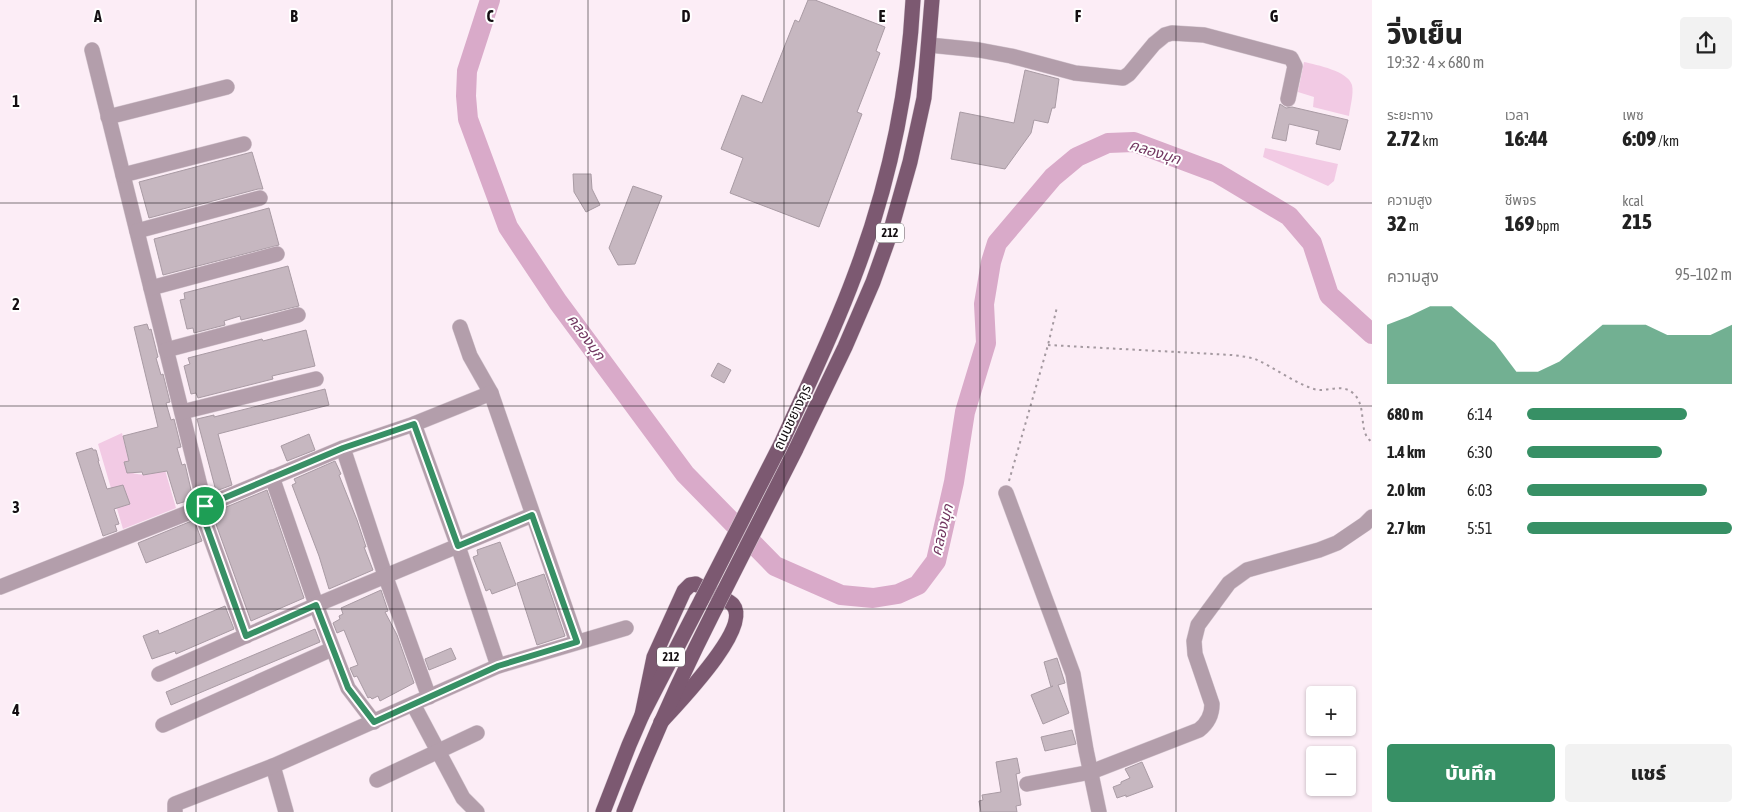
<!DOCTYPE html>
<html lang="th">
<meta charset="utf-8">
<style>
:root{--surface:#fff;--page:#f2f2f2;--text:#222;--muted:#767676;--accent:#379065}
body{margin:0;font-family:"Asap Condensed","Noto Sans Thai",sans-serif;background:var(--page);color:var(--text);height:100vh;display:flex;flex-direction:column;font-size:19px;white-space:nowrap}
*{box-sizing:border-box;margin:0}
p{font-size:16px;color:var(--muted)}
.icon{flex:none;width:28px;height:28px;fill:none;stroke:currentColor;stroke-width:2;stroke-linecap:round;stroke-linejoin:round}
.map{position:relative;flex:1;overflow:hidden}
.side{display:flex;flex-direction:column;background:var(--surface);width:375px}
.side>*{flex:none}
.buttons{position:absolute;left:1306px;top:686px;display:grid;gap:10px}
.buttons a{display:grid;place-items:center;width:50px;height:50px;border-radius:5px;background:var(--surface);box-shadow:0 1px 4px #0004;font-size:25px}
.pin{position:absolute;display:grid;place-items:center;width:42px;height:42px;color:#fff;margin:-21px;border:2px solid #fff;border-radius:50%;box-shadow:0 1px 5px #0007}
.round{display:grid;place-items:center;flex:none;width:52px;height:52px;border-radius:5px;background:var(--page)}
.summary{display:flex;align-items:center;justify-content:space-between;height:85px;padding:0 15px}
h1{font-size:28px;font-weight:800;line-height:38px}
.figures{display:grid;grid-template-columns:repeat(3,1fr);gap:8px;height:85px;padding:5px 15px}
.figures div{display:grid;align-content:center}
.figures b{font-size:21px;font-weight:800}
.figures small{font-size:14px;font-weight:400}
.figures p{font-size:14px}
.chart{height:140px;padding:10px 15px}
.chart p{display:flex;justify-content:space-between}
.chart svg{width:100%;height:90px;margin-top:5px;fill:var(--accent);opacity:.7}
.button{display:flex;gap:10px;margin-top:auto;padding:10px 15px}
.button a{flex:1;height:58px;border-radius:5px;background:var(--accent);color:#fff;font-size:20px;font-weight:800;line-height:58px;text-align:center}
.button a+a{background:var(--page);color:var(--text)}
ul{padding:0 15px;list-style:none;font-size:16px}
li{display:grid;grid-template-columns:80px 60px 1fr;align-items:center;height:38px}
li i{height:12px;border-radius:6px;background:var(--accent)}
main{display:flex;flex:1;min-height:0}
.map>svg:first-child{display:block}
.green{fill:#f2cae4}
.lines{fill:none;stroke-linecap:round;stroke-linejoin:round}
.river{stroke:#d9aac9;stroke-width:20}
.building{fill:#c6b7c0;stroke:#a99ba4}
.minor-casing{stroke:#d7c9d2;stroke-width:16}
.major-casing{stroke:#d7c9d2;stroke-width:16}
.path{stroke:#a499a0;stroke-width:2;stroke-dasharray:2.5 4;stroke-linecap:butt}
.minor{stroke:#b39eab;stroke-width:15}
.major{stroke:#7c5971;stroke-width:15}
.major-bridge-casing{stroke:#d7c9d2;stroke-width:16;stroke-linecap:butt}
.major-bridge{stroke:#7c5971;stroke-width:15}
.route-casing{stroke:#fff;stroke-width:10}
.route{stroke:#379065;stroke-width:6}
.grid{fill:none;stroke:#140f12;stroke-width:1;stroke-opacity:0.55}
.labels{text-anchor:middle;stroke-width:4;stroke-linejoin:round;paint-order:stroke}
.shield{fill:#fff;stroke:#5a5759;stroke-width:1}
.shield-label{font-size:12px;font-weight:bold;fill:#140f12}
.street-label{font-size:14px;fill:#140f12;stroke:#fff}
.water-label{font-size:15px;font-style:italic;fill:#723761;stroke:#fff}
.grid-label{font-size:16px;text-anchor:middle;font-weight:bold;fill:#140f12;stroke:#fff;stroke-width:4;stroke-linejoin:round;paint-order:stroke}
</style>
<main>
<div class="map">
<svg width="1372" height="812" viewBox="0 0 1372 812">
<rect width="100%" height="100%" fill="#fcedf6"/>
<!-- green -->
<g class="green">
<path d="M1304,62c13,3 44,9 48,23 2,9 -2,22 -3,31l-36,-9 1,-10 -16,-5z"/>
<polygon points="1265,148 1338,164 1334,181 1328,186 1263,157"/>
<path d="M122,433l7,28 -4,1 1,8c14,8 25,4 39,0l11,38 -53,21 -25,-85z"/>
</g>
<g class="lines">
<!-- river -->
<polyline class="river" points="490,0 467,71 466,96 468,119 508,227 558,302 685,474 775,566 841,595 873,598 898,594 918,585 936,561 954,482 965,412 986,343 984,304 991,262 997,243 1053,177 1077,157 1108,143 1134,142 1217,173 1289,216 1312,243 1329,295 1372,334"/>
</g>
<!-- building -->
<g class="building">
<polygon points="808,0 815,0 885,27 876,51 880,53 857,112 862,114 819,227 730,193 743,158 721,149 742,95 762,103 795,20 799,22"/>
<polygon points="1025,70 1059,79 1055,108 1052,108 1048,123 1034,120 1031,133 1005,169 951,159 960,112 1014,123"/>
<polygon points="1280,104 1286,108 1292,107 1348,120 1340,150 1316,144 1319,131 1289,124 1286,141 1272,138"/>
<polygon points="252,152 263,189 258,189 149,218 139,182"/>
<polygon points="573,174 591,174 592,189 600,205 586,212 574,192"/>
<polygon points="633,186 662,196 635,264 618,265 609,248"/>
<polygon points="269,208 279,245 163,275 154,239"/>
<polygon points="288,266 299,306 241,320 240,316 224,321 225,325 194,333 193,328 187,329 180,300 185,299 184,293"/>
<polygon points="147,324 149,330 151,329 158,357 156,358 161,375 163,374 170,402 166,403 171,420 174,419 181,447 177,448 182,465 185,464 192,494 188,494 190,500 177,504 167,471 143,475 142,472 127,473 124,462 129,461 123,436 158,427 134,327"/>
<polygon points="306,330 315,366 272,376 273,379 198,398 196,393 191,394 184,366 190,364 188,358 262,339 263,341"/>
<polygon points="718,363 731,370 724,383 711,376"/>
<polygon points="325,389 329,405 218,434 232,485 216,491 197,419 214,415 214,417"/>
<polygon points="309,434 315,450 287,461 281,446"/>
<polygon points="92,448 93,450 96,450 99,461 98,461 107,489 123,485 130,504 114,509 119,524 115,525 117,531 103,536 76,453"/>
<polygon points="335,461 341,474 339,475 357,520 366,547 364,547 373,570 329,589 319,556 292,485 296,483 294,479"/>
<polygon points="267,490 304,598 251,621 212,513"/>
<polygon points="194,520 202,541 146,563 138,543"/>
<polygon points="500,542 516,585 492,594 490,589 486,591 473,557 478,555 477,550"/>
<polygon points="544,574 565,636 537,645 517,583"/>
<polygon points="381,590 388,611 385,612 397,635 414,683 380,701 378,696 372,699 370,697 368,698 357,676 354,677 350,668 358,665 344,630 337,633 333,623 340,619 339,616 343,614 341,608"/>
<polygon points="225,606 234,629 176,654 175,651 152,659 143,636 158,630 159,634"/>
<polygon points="315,629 320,642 171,705 166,692"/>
<polygon points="451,648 456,659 429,670 425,659"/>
<polygon points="1057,658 1065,683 1058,685 1069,713 1043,724 1031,695 1053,686 1051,687 1044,662"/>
<polygon points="1072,730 1076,744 1045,751 1041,737"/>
<polygon points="1017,758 1020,773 1016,774 1021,805 1016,806 1017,812 981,812 979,801 983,800 982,795 1001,792 996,762"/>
<polygon points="1142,762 1153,787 1126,797 1126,795 1117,798 1113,787 1121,784 1121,782 1130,778 1125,769"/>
</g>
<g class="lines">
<defs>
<g id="minor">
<polyline points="929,45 979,50 1011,56 1075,73 1123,78 1129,74 1154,44 1165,35 1172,33 1204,35 1291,58 1295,66 1288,99"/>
<polyline points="92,50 205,506"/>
<polyline points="108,117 227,87"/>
<polyline points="123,175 244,144"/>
<polyline points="137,231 260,198"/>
<polyline points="151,288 277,254"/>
<polyline points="460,327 470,356 491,393 577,642"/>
<polyline points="166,350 298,315"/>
<polyline points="182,412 316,379"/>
<polyline points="414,424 458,546 498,666"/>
<polyline points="343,448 385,575 429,697"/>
<polyline points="272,477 318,610 348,688 374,722"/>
<polyline points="1006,493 1073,674 1086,750 1099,812"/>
<polyline points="200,508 246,636"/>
<polyline points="0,587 205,506 343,448 414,424 491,393"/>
<polyline points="159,674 316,605 532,515"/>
<polyline points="413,704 463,798 477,812"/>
<polyline points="163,725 332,649"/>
<polyline points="273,766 286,812"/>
<polyline points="377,780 477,733"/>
<path d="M1027,784l64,-12 108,-42c9,-7 13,-15 13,-26l-17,-50 -1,-13 4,-16 31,-42 18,-13 72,-20 18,-7 28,-19 7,-7"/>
<polyline points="175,812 175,804 273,766 498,666 626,628"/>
</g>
<g id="major">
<path d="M781,444c25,-55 52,-110 73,-167 34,-89 54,-182 59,-277"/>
<polyline points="795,451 845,347 873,282 888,240 910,162 924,98 932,0"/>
<path d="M642,715l12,-58 30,-66 6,-6 6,-1c8,5 32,15 37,21 19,23 -57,100 -72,117"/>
<polyline points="603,812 629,745 642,715 702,599"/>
<path d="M624,812c27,-70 58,-138 92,-205"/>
</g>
</defs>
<!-- minor casing -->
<use href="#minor" class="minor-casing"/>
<!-- major casing -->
<use href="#major" class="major-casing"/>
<!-- path -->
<g class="path">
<path d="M1048,345l184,10c8,1 16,2 23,4 19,8 39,24 59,30 13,4 28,-7 40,5 14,14 3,38 18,48"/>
<polyline points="1009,481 1048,345 1057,307"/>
</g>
<!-- minor -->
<use href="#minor" class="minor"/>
<!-- major -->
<use href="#major" class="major"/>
<defs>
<g id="major-bridge">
<polyline points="702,599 781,444"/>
<polyline points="716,607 795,451"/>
</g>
</defs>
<!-- major-bridge casing -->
<use href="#major-bridge" class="major-bridge-casing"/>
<!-- major-bridge -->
<use href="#major-bridge" class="major-bridge"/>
</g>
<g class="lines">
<defs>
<polygon id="route" points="414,424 458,546 532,515 577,642 498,666 374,722 348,688 316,605 246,636 200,508 343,448"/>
</defs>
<!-- route casing -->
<use href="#route" class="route-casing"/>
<!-- route -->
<use href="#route" class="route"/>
</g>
<!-- grid -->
<path class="grid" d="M196,0v812M392,0v812M588,0v812M784,0v812M980,0v812M1176,0v812M0,203h1372M0,406h1372M0,609h1372"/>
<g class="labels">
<!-- shield labels -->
<g class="shield">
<rect x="876" y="223.5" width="28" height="19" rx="4"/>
<rect x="657" y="647.5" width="28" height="19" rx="4"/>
</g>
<g class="shield-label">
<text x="890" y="237">212</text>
<text x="671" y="661">212</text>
</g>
<!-- street labels -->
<g class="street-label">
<text transform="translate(792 417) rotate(-65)" y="5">ถนนชยางกูร</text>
</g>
<!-- water labels -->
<g class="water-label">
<text transform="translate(1155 152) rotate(17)" y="5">คลองมุก</text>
<text transform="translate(586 337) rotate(54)" y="5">คลองมุก</text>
<text transform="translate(942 530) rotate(-76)" y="5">คลองมุก</text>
</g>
</g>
<g class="grid-label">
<text x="98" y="22">A</text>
<text x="294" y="22">B</text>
<text x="490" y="22">C</text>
<text x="686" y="22">D</text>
<text x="882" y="22">E</text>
<text x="1078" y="22">F</text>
<text x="1274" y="22">G</text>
<text x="16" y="107">1</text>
<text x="16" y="310">2</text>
<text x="16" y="513">3</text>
<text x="16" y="716">4</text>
</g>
</svg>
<div class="buttons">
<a>+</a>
<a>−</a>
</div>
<div class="pin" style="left:205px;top:506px;background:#1e9e55"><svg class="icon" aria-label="arrive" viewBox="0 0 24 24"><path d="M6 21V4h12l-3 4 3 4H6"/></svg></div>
</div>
<section class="side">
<div class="summary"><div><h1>วิ่งเย็น</h1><p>19:32 · 4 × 680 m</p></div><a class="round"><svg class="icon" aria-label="share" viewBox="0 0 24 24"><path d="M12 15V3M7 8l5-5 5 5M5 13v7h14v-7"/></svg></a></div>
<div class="figures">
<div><p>ระยะทาง</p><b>2.72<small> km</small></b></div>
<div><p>เวลา</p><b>16:44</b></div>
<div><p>เพซ</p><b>6:09<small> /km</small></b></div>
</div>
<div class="figures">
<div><p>ความสูง</p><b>32<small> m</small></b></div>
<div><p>ชีพจร</p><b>169<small> bpm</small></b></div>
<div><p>kcal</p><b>215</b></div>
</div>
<div class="chart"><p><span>ความสูง</span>95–102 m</p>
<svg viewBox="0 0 160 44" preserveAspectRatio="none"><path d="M0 44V15L10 11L20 6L30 6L40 15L50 24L60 38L70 38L80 33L90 24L100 15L110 15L120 15L130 20L140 20L150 20L160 15V44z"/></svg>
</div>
<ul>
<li><b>680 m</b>6:14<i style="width:78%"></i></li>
<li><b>1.4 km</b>6:30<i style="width:66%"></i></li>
<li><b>2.0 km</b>6:03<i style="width:88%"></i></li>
<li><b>2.7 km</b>5:51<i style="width:100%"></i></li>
</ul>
<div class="button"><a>บันทึก</a><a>แชร์</a></div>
</section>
</main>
